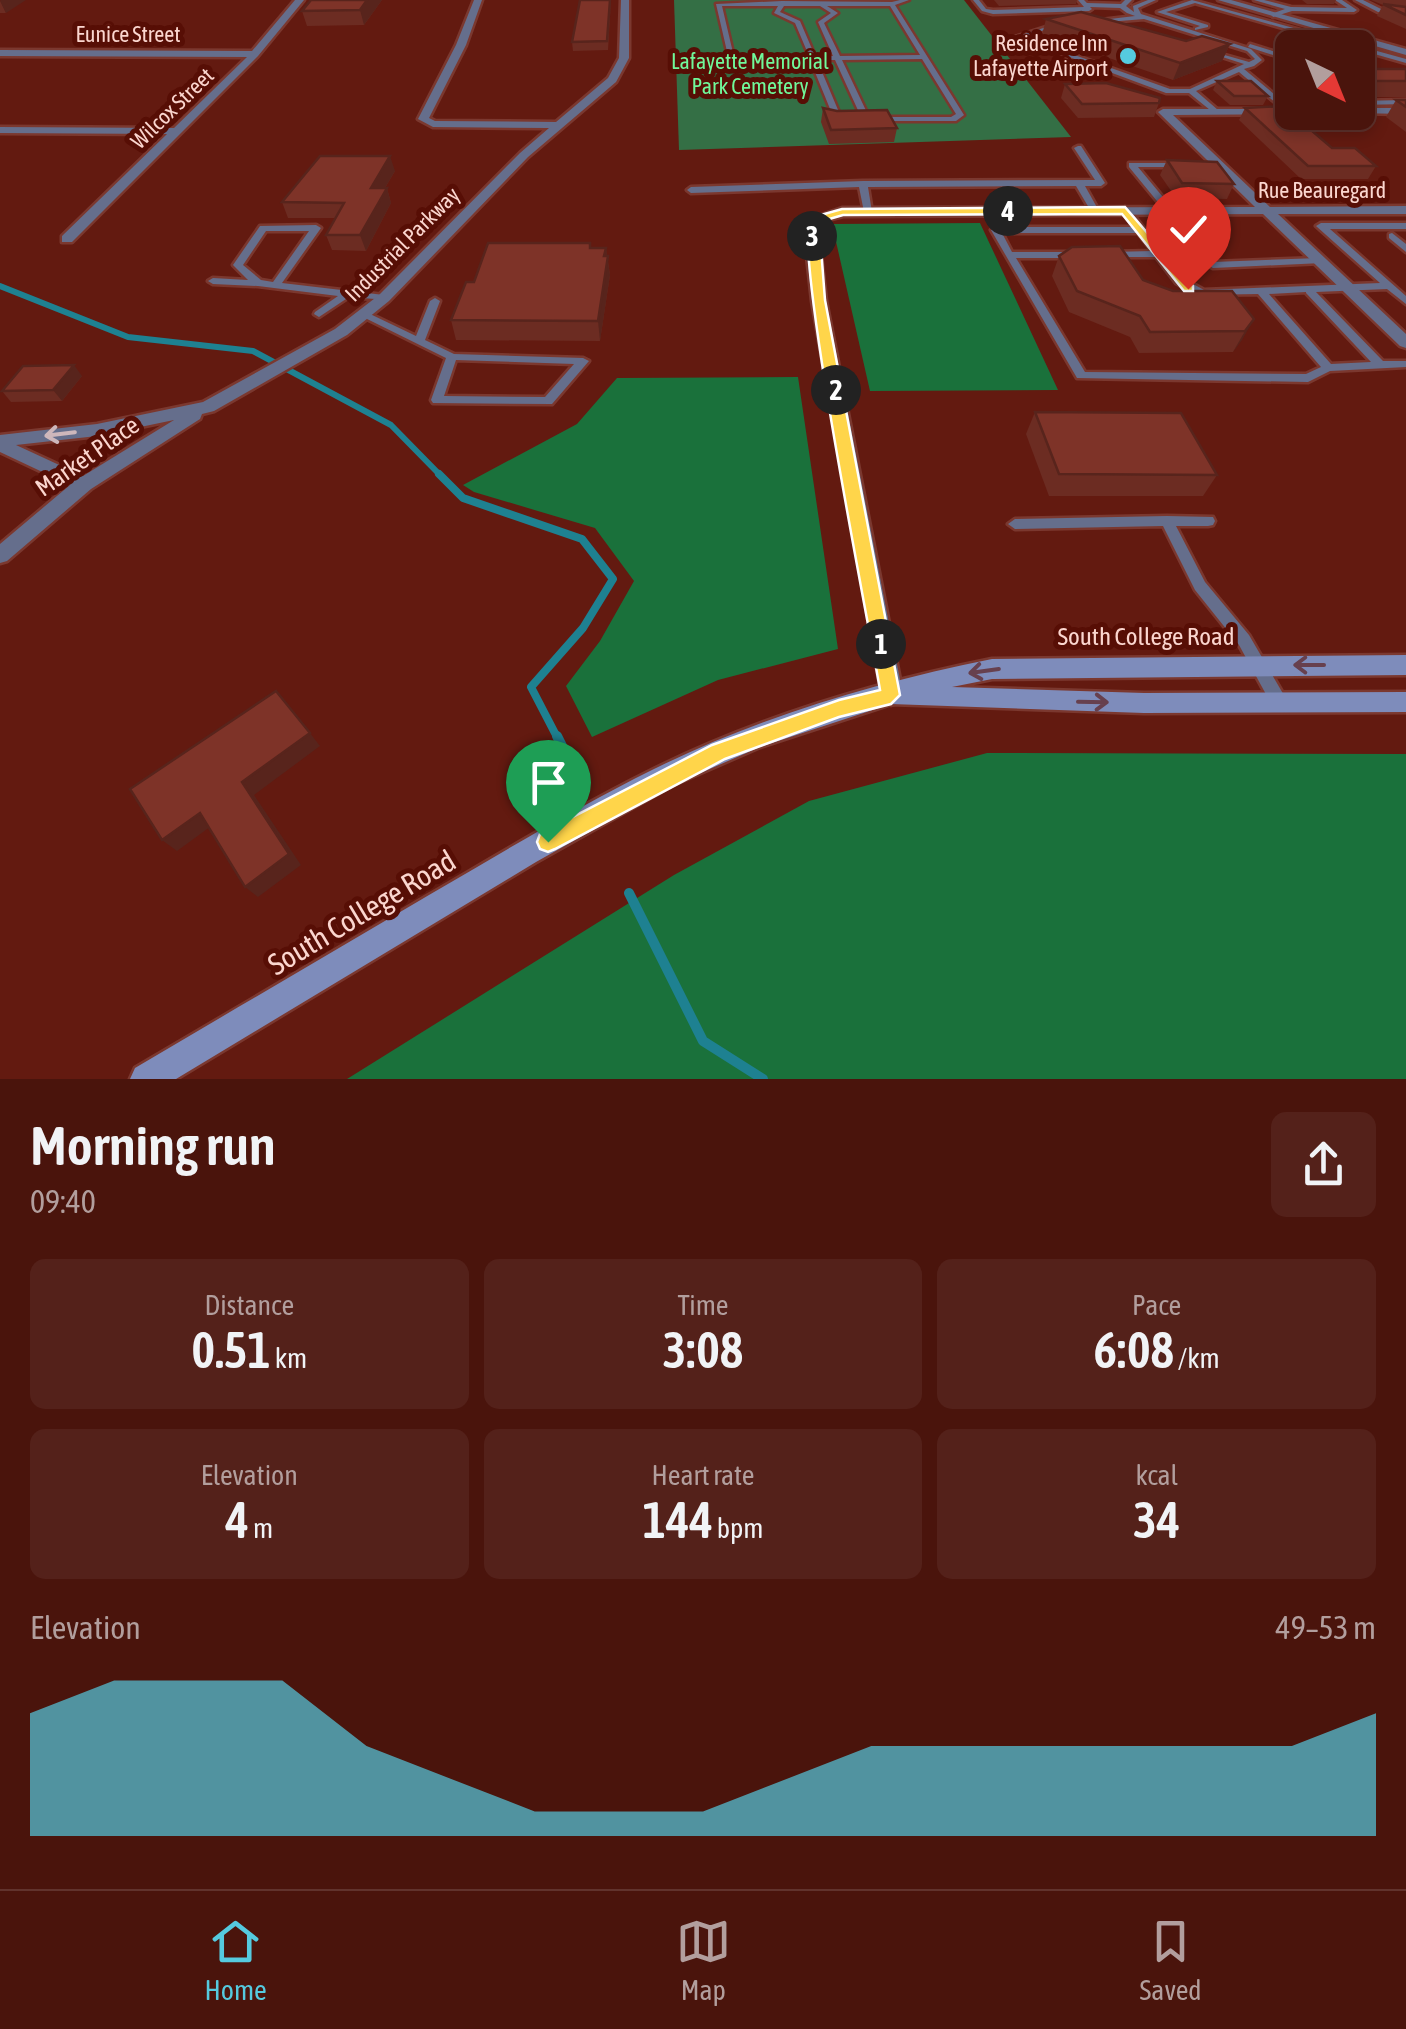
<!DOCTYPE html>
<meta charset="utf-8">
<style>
:root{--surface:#4a140c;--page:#54211a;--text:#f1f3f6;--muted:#b29e9d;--line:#61332d;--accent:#55cadf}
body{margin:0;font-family:"Asap Condensed",sans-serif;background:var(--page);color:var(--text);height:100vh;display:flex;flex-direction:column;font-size:38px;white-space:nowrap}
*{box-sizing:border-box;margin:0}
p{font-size:32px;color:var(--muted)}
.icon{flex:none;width:55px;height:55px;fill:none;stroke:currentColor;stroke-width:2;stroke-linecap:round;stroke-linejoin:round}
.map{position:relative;height:1079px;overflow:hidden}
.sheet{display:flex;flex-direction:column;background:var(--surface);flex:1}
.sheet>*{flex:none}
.needle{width:65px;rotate:137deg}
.buttons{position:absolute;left:1275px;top:30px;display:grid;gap:20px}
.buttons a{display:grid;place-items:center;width:100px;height:100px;border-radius:15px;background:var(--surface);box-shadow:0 5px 15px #0003,0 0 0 2px var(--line);font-size:50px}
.pin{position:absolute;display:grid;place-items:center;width:85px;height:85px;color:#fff;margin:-102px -42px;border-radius:50% 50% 50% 0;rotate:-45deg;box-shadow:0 0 10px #0007}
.pin .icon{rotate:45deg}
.km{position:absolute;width:50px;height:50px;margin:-25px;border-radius:50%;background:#222;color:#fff;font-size:28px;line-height:50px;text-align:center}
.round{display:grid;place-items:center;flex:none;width:105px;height:105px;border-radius:15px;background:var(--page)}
.overview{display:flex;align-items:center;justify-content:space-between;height:170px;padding:0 30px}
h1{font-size:55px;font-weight:600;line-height:75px}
.metrics{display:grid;grid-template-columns:repeat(3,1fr);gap:15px;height:170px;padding:10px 30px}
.metrics div{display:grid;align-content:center;border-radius:15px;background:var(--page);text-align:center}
.metrics b{font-size:50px;font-weight:600}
.metrics small{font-size:28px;font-weight:400}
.metrics p{font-size:28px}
.chart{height:280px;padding:20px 30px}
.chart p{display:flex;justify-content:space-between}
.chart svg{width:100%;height:180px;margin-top:10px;fill:var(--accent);opacity:.7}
.dock{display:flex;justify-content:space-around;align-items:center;height:140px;border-top:2px solid var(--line);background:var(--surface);font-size:28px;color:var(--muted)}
.dock a{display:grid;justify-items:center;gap:5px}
.dock .current{color:var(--accent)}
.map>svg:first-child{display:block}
.green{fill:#346f45}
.forest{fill:#1a713b}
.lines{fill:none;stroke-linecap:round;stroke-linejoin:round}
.stream-far2{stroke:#1e8191;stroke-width:6}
.stream-far1{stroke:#1e8191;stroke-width:8}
.stream{stroke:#1e8191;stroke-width:10}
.lane-casing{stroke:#7b382f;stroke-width:5}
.street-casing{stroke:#7b382f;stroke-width:5}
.secondary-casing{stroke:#7b382f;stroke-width:5}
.lane{fill:#656e8c;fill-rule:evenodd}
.street{fill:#656e8c;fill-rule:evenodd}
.secondary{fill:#7e8cbb;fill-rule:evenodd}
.wall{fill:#6c2c22}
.shaded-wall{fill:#58241c}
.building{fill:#7e3328;stroke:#58241c;stroke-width:2.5}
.oneway{stroke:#ceb7bb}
.oneway2{stroke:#67404e}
.route{fill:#ffd54a;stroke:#fff;stroke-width:2.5}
.poi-dot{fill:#55cadf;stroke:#570e05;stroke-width:4}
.labels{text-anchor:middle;stroke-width:10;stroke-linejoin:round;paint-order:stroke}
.far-street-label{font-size:22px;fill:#fbd6cf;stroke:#570e05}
.far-poi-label{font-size:22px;fill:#fbd6cf;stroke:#570e05;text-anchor:end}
.far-park-label{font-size:22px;fill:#70f89a;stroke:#570e05}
.street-label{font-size:25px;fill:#fbd6cf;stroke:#570e05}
.near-street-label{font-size:30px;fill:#fbd6cf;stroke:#570e05}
</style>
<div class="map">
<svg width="1406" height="1079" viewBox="0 0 1406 1079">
<rect width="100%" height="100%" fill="#631a10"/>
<!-- green -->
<polygon class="green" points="674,0 964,0 1071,137 679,150"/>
<!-- forest -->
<g class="forest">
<polygon points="980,223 1058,390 870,391 832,224"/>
<polygon points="798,377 838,649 718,680 592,737 566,686 600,641 634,581 595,528 474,492 463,485 577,424 617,378"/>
<polygon points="987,753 1406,754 1406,1079 347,1079 674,875 809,801"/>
</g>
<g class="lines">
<!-- stream-far2 -->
<polyline class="stream-far2" points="0,286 128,337 253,351 391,425 442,477"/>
<!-- stream-far1 -->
<polyline class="stream-far1" points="439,474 463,498 582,539 613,579 583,628 531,687 558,739"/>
<!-- stream -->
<g class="stream">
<polyline points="557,736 563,748"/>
<polyline points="629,893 703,1041 763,1079"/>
</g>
<defs>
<g id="lane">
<path d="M900,0h9l-14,5 69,110 -8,6h-82l-4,-2 4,-2h77l5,-3 -34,-55 -80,1 28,59 -4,2 -4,-2 -27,-59h-18l24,57 10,2 -4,2h-12l-25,-61h-81l-13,-56 66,-3 110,1zM722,6h56l-4,7 21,10 14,33 -75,1zM784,6h36l11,7 -13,9 15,34h-18l-15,-35 -20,-9zM827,6h63l30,49 -80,1 -16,-33 14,-10z"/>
<polygon points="973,0 979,0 986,9 993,10 1084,7 1078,0 1084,0 1087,3 1121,4 1125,0 1132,0 1126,6 1134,12 1133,6 1148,0 1156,0 1138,8 1141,14 1251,49 1262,60 1254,66 1244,69 1292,109 1292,112 1295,112 1289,114 1239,72 1196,91 1218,110 1218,114 1215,114 1189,93 1166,93 1015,37 1062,22 1062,24 1024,37 1170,89 1190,89 1244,64 1207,52 1207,50 1249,62 1255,59 1247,51 1144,19 1096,23 1093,21 1135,16 1127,13 1120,8 1090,7 1092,9 1089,11 993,14 982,11"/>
<polygon points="1192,0 1406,59 1406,63 1195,3 1166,12 1208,25 1208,27 1195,30 1195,28 1200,26 1157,12"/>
<polygon points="1254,0 1264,0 1291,7 1347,8 1335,0 1342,0 1357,10 1354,12 1292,11 1273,17 1271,14 1285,9"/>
<polygon points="1355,0 1363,0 1381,9 1406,11 1406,15 1378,12"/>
<polygon points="1250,44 1292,57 1292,61 1248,47"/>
<polygon points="1292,78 1292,88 1283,82"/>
<polygon points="1406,100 1406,104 1358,105 1358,101"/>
<polygon points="1078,146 1081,146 1105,183 1101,186 1085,186 1099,211 1098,213 1092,213 1076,186 868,187 872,212 868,215 864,212 859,187 691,193 687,190 691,187 863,181 1095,180 1074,148"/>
<polygon points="1129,163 1186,163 1186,167 1138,167 1172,208 1172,212 1166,212 1129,167"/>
<path d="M1125,207l3,1 56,71 20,11 176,-7 -64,-57 5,-3h85v6h-76l76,67v8l-19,-15 -71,3 67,69h23v6l-76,4 -22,11 -231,-4 -86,-148 5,-3h138l-13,-17zM1002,233h136l14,18 -41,1 -3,1v4h48l20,26 22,12 60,-1 63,73 -15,7 -221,-2 -69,-114h64l5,-3 -5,-3h-68zM1306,292v1l65,69 -40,2 -62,-70z"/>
<path d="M316,225l5,3 -39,55 102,12 4,1v4l-39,-3 -30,20 -5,-3 1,-2 23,-16 -80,-10 -45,-2 -5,-3 5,-3 35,2 -15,-15 27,-39zM266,231h43l-36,51 -12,-2 -18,-15z"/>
<polygon points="1392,233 1406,244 1406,252 1389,238 1389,234"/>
<polygon points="1319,258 1324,261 1322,263 1213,268 1208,265 1213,262"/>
<path d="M435,298l5,3 -15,39 29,14 129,4 6,3 -37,43 -119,-1 -2,-3 15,-42 -87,-43 5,-3 4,1 48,23 14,-35zM456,360l118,4 -29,33 -101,-1z"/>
<polygon points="1167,516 1213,517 1215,521 1213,525 1208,526 1176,526 1205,582 1249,635 1285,697 1287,702 1285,707 1279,709 1273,707 1239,645 1195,590 1163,526 1015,529 1008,524 1015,519"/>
</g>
<g id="street">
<polygon points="295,0 304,0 258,56 72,242 62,242 62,236 167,134 0,133 0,127 174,128 247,57 0,56 0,50 252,51"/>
<path d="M474,0h8l-16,45 -37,73 6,3 121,1 52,-44 11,-20 2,-58h8v58l-13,24 -88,75 -139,144 -42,34 -133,76 -12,3 -2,5 -109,70 -84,72 -7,2v-19l70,-59 -70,-33v-17l97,-11 106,-22 132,-73 44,-34 141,-142 29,-25 -116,-1 -15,-8 38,-74zM174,420l-91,56 -67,-31 81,-9z"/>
<polygon points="1218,0 1231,0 1406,49 1406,55"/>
<polygon points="1358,108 1406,108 1406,114 1354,113"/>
<polygon points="1292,109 1296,114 1173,115 1270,207 1406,206 1406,214 1278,214 1406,334 1406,348 1400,346 1263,214 843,216 820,222 818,229 826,301 903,695 899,702 891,705 883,702 812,301 804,229 807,220 842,208 1255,207 1158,112 1163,109"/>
</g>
<path id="secondary" d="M1406,655v20l-414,4 -40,8 192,6 262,-1v20l-262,1 -253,-9 -131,43 -87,38 -137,77 -360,217h-46l5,-11c98,-58 196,-115 294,-173 74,-43 148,-88 225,-126 105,-52 223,-87 338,-110z"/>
</defs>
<!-- lane casing -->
<use href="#lane" class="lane-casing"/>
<!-- street casing -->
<use href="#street" class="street-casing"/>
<!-- secondary casing -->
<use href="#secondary" class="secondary-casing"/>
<!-- lane -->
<use href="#lane" class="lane"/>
<!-- street -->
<use href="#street" class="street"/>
<!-- secondary -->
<use href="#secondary" class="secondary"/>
</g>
<!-- wall -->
<g class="wall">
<polygon points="0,0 6,13 0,13"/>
<polygon points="382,0 364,25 307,26 302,11"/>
<polygon points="580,0 611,0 608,50 573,51 572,42"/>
<polygon points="994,0 1077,0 1076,4 999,6"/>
<polygon points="1302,0 1336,0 1334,4 1307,4"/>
<polygon points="1371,0 1406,0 1406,29 1377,16 1383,5"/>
<polygon points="1046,19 1186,41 1230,44 1222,61 1173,80 1042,35"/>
<rect x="1358" y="69" width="48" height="28"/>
<polygon points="1217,81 1268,96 1263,105 1230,105 1213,90"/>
<polygon points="1065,84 1159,103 1154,117 1078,118 1061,98"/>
<polygon points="1396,100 1406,100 1406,132 1386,117"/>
<polygon points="823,108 837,111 897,128 894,142 829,144 821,122"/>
<polygon points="1245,108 1332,148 1376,166 1368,179 1301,179 1239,120"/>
<polygon points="1167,160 1234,184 1227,199 1176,198 1160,175"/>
<polygon points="395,171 385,188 387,188 391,203 366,251 332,250 326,235 335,218 288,218 282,202"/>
<polygon points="591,248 606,248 610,275 600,341 456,340 451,320 474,282"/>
<polygon points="1059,256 1143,280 1254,319 1233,352 1139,353 1130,337 1069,312 1052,276"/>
<polygon points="82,376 62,401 11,402 2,391"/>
<polygon points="1035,412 1217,475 1203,496 1049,496 1026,434"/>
</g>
<!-- shaded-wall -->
<g class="shaded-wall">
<polygon points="1,0 26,0 6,13 0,1"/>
<polygon points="367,0 382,0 364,25 360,10"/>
<polygon points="1230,44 1222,61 1173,80 1180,63"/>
<polygon points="390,156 395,171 376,203 371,188"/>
<polygon points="387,188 391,203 366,251 360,235"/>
<polygon points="606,248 610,275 600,341 598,321"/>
<polygon points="1254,319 1242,340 1233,352 1245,331"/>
<polygon points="74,365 82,376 62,401 53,390"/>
<polygon points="310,733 320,746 254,795 301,865 258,897 245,887 242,782"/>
<polygon points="200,813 214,824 177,851 162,840"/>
</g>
<!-- building -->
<g class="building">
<polygon points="311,0 367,0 360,10 302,11"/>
<polygon points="580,0 610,0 607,41 572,42"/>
<polygon points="1383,4 1406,7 1406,15"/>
<polygon points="1081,12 1186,41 1202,36 1230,44 1180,63 1046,19"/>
<polygon points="1358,69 1406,69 1406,81 1368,81 1358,74"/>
<polygon points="1217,81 1251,81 1268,96 1234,96"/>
<polygon points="1106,83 1160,98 1159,103 1082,104 1065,84"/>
<polygon points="1396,100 1406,100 1406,107"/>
<polygon points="1283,106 1332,148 1355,148 1376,166 1308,166 1245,108"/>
<polygon points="823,108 837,111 887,110 897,128 831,130"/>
<polygon points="320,156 390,156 371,188 387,188 360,235 326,235 344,203 282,202"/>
<polygon points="1167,160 1217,162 1234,184 1182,183"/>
<polygon points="488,243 590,243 590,248 606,248 604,256 608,256 598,321 451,320 466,282 474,282"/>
<polygon points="1120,246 1143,280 1173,291 1232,291 1254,319 1245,331 1150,332 1140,316 1077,291 1059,256 1072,247"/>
<polygon points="74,365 53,390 2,391 23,366"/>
<polygon points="1035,412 1181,413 1217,475 1059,474"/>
<polygon points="276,691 310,733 242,782 289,854 245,887 200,813 162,840 130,789"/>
</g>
<!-- one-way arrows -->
<defs><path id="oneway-shaft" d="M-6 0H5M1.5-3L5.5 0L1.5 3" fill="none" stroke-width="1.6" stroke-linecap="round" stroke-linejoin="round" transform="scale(2.5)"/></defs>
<use class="oneway" href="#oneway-shaft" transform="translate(60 434) rotate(173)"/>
<g class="oneway2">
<use href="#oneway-shaft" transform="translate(1309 665) rotate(180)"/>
<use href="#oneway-shaft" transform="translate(984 671) rotate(172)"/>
<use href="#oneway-shaft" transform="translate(1093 702) rotate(1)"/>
</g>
<!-- route -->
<path class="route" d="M1125,207l68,79v5h-9l-62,-77 -279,1 -24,7 6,78 75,395 -9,9 -52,13 -114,42 -170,90 -7,3 -8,-3 -3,-7 3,-8 172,-89 127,-45 41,-10c-11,-66 -86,-438 -70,-472l32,-9z"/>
<!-- markers -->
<circle class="poi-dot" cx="1128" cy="56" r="10"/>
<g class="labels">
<!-- far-street labels -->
<g class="far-street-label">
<text x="128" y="42">Eunice Street</text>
<text transform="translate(172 108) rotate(-44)" y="8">Wilcox Street</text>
<text x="1322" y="198">Rue Beauregard</text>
<text transform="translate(402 244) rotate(-45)" y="8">Industrial Parkway</text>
</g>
<!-- far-poi labels -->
<g class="far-poi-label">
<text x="1108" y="51">Residence Inn<tspan x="1108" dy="25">Lafayette Airport</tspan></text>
</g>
<!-- far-park labels -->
<g class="far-park-label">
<text x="750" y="69">Lafayette Memorial<tspan x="750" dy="25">Park Cemetery</tspan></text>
</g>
<!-- street labels -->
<g class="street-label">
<text transform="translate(87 456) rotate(-35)" y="9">Market Place</text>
<text x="1146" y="645">South College Road</text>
</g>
<!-- near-street labels -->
<g class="near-street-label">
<text transform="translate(362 913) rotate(-31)" y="10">South College Road</text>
</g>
</g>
</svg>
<div class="buttons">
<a><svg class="needle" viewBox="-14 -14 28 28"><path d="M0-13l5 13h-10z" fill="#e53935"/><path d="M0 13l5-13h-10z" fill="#b29e9d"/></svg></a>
</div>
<div class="pin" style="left:548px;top:842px;background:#1e9e55"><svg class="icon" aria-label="arrive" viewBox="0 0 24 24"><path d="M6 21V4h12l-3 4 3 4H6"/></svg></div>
<div class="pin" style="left:1188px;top:289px;background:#d93025"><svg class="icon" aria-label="check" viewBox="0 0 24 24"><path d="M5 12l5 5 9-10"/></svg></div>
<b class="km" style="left:881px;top:644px">1</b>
<b class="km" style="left:836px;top:390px">2</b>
<b class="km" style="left:812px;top:236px">3</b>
<b class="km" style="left:1008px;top:211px">4</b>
</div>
<section class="sheet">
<div class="overview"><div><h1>Morning run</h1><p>09:40</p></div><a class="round"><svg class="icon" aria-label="share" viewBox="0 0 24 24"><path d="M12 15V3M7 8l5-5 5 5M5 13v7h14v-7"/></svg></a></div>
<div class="metrics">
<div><p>Distance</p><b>0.51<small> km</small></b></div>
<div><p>Time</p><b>3:08</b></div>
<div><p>Pace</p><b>6:08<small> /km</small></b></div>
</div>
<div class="metrics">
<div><p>Elevation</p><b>4<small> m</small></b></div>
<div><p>Heart rate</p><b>144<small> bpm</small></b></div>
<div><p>kcal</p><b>34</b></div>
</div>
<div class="chart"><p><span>Elevation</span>49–53 m</p>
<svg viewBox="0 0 160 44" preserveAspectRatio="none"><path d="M0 44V14L10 6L20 6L30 6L40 22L50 30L60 38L70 38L80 38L90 30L100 22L110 22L120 22L130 22L140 22L150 22L160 14V44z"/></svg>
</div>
</section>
<nav class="dock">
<a class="current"><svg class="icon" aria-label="home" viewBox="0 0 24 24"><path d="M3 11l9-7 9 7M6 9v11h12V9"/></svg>Home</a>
<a><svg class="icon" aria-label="map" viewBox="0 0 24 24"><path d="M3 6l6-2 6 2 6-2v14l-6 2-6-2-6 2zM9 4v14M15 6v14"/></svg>Map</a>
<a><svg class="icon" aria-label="saved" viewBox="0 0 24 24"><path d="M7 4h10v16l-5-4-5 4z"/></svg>Saved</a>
</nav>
